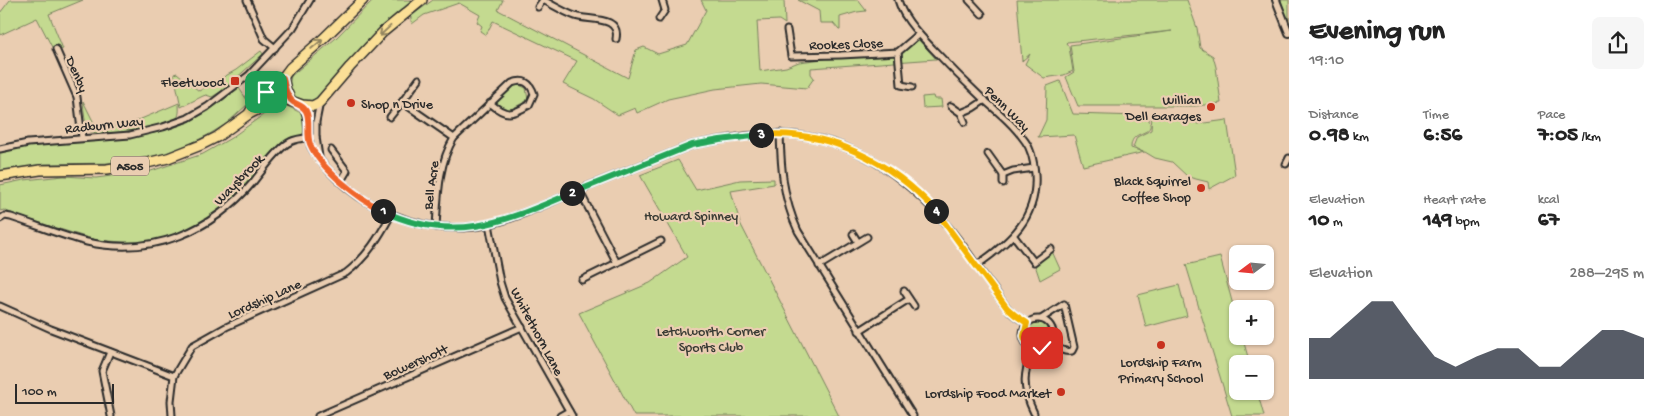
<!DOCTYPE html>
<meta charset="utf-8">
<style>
:root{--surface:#fff;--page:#f6f6f6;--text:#222;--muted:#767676;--accent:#111827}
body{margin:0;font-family:"Gochi Hand",sans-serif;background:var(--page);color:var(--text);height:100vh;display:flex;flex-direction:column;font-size:19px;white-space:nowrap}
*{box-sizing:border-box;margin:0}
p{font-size:16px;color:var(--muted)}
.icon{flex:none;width:28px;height:28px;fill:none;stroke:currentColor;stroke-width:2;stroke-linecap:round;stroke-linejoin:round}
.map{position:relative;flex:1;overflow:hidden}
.side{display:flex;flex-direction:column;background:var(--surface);width:375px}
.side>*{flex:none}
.needle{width:32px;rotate:254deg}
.tools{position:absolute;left:1229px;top:245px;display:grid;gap:10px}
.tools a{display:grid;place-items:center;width:45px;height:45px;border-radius:8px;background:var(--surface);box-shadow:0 1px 4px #0004;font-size:25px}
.scale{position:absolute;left:15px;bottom:12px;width:99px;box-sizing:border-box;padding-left:5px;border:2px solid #2b2b2b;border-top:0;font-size:14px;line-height:18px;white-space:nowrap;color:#2b2b2b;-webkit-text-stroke:4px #eacdb1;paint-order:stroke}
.pin{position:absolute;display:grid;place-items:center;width:42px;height:42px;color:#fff;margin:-21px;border-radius:10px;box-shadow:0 2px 8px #0006}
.km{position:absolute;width:25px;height:25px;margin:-12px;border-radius:50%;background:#222;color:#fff;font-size:14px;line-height:25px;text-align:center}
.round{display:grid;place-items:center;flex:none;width:52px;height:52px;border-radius:8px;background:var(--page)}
.head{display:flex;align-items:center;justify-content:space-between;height:85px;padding:0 20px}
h1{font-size:28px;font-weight:800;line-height:38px}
.metrics{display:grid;grid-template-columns:repeat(3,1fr);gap:8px;height:85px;padding:5px 20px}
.metrics div{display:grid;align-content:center}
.metrics b{font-size:21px;font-weight:800}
.metrics small{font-size:14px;font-weight:400}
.metrics p{font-size:14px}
.chart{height:140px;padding:10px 20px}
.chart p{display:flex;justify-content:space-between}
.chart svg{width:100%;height:90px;margin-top:5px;fill:var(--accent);opacity:.7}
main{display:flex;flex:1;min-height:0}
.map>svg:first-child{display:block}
.green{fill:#c4da90;stroke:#78825e}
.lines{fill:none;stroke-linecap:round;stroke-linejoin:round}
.minor-casing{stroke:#2b2b2b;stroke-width:9}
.tertiary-casing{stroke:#2b2b2b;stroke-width:10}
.primary-casing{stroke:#2b2b2b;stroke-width:12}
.minor{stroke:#eacdb1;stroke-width:5}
.tertiary{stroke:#eacdb1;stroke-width:6}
.primary{stroke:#fbdf96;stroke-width:9}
.oneway{stroke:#938560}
.split-1-casing{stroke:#fff;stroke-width:10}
.split-2-casing{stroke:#fff;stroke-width:10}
.split-3-casing{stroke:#fff;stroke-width:10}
.split-4-casing{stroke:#fff;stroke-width:10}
.split-5-casing{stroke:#fff;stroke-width:10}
.split-1{stroke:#f0652b;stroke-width:6}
.split-2{stroke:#22a559;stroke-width:6}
.split-3{stroke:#22a559;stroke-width:6}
.split-4{stroke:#f5b400;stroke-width:6}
.split-5{stroke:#f5b400;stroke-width:6}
.poi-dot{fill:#c8321e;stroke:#eacdb1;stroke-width:2}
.labels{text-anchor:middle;stroke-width:4.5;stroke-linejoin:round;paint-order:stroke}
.shield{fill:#eacdb1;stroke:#645c53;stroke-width:1}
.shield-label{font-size:12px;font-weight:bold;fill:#2b2b2b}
.street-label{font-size:14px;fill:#2b2b2b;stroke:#eacdb1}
.poi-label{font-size:14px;fill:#2b2b2b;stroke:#eacdb1;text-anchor:end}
.park-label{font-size:14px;fill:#3a3c35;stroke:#eacdb1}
</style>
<main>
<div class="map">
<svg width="1289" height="416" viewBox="0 0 1289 416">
<rect width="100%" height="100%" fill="#eacdb1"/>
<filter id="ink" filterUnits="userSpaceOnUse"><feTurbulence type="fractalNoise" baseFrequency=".02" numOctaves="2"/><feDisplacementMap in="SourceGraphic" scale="10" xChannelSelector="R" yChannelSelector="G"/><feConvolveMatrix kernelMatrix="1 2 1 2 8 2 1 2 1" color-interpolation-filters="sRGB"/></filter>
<g filter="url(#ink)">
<!-- green -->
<g class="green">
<polygon points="10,0 83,0 49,14 63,49 54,51 37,18 0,35 0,13"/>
<path d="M373,0h42l-29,24 -31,31 -12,18 -30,30c-15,1 -19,-4 -24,-18l2,-9 45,-38z"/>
<polygon points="433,0 503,0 498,10 628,78 636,50 644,47 658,54 687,45 706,10 701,0 784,0 785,24 779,20 757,21 760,71 786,67 799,62 838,57 901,53 918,39 936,59 811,68 811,74 814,78 807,88 761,84 715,89 668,99 637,113 635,108 618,115 594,99 563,84 577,61 493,21 486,35 480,31 482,26 477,22 480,15 459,3 424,15 412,24 411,21 411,16"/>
<polygon points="798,0 858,0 865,9 866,11 857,12 840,17 840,30 839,30 833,23 820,23 819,11"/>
<polygon points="1017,0 1187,0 1197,28 1200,48 1213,56 1216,67 1221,103 1196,106 1078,106 1066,77 1074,72 1070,45 1172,31 1067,42 1066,43 1069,47 1073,71 1064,75 1044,78 1025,64 1030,54 1022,61"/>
<polygon points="1280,0 1289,0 1289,24"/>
<polygon points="261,51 263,54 223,90 212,97 206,95 203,96 181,107 174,74 177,73 199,91 236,70"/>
<path d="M1060,81l13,33 66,2 10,3c0,3 2,6 1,8 -4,9 -19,4 -19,21l12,4 -10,-5 4,-10 14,-7 1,-15 43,1 2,8 30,-4 8,55 -26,14 -1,-7 -20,-5 -16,-15 -17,-4 -10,-6 -62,14 -9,-31 -36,2 8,-17 1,-34z"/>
<polygon points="514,84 519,85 526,88 528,100 508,111 501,109 496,103"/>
<path d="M239,88l10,15 -23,21 -18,11 -37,18 -53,10 -73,1 -45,7v-19c11,-2 22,-5 34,-6 49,-7 99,-3 147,-21 21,-8 40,-23 58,-37z"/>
<polygon points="933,96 934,99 941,99 942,107 923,108 922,97"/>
<path d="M83,101l14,28 37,-7 45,-19c0,5 1,11 -2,15 -9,8 -78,20 -87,13 -6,-6 -6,-21 -7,-30z"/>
<path d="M285,105l18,9c3,7 3,14 -1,21l-13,3 -53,60 -18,15 -32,18 -16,6 -33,6 -42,-3 -77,-24 -14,-6 -4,1v-26l24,-5 40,-4 32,2 55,-7 52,-17 28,-16 43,-31z"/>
<polygon points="678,160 696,190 740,180 774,179 774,184 731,191 740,223 839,416 634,416 579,313 650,283 687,257 640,175"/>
<polygon points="1051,249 1060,269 1040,280 1034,262"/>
<polygon points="1220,257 1237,320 1238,336 1242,336 1250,364 1238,364 1238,391 1257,391 1264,416 1232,416 1186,265"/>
<polygon points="1179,285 1187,316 1146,327 1138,295"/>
<circle cx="1038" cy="330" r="9"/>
</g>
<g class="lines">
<defs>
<g id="minor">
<polyline points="247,0 264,39 275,48"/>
<path d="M543,0c10,5 21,12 32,16 13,5 46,-1 41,23"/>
<path d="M898,0c2,6 4,12 8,17 7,12 18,22 27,32 16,17 32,33 49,49 15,13 31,26 43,43 7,9 9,22 10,33 3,44 -25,68 -58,91"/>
<polyline points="969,0 982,14"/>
<polyline points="538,7 543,0"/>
<polyline points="659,19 665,10 662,0"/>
<polyline points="787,30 791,56 841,55 898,52 919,34"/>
<polyline points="56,49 77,97 82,138"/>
<polyline points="898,52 901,85 912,87"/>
<polyline points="402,102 419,79"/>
<path d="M302,105c10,16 1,32 12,47 38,55 110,87 176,72 30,-7 60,-22 89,-34 37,-15 75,-30 113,-45 27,-5 62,-12 90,-11 75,2 135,50 178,108 11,15 22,31 33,46 6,8 11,17 18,24 5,5 11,8 16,11"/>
<polyline points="951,106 961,113 965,122"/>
<polyline points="961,113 973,108 985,100"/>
<polyline points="390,117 402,102 454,138"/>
<path d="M780,133c1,37 3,65 18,98l115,185"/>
<polyline points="0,149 28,143 130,135 163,127 188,118 207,107 249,75 293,28 310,0"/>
<polyline points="331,150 347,171 341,181"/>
<polyline points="988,154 1003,175 1003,183"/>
<polyline points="319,157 316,137 316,122 320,102"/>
<polyline points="1286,164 1289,158"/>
<polyline points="1003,175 1013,171 1034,168"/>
<polyline points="579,190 617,263"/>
<path d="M0,219l5,-3 6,1c25,8 51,19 76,25 66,15 125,-11 167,-61 7,-9 26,-35 36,-39 7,-4 17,-4 26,-5"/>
<polyline points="489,224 500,282 505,298 572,416"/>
<path d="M436,227c2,-30 2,-63 18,-89l58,-55c12,-4 18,-1 22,11l-5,11c-17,10 -23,12 -39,-2"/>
<polyline points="853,234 858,242"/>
<polyline points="1014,236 1034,262 1051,249"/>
<polyline points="819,266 867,237"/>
<polyline points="582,280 661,241"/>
<polyline points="904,291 914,306"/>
<polyline points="0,306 51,329 174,376"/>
<path d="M1041,319l23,-15 10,43 -2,4c-9,2 -15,-4 -22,-9"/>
<circle cx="1038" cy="334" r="15"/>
<polyline points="859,331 909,299"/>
<path d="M1032,347c-8,27 -11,40 2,66"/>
<polyline points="110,352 102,371 111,416"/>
<path d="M172,416l-1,-15 3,-25 18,-30 34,-19 120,-54c21,-16 33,-36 45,-58"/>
<polyline points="318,416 522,327"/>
<polyline points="560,416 569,411"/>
</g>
<polyline id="tertiary" points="1276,0 1289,33"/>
<g id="primary">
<polyline points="283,78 286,90 291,101"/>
<polyline points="249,114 256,101 278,84 290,68 323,39 363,0"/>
<polyline points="0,176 40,170 107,169 147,163 168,158 201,145 217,137 249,114 279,99 285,99 302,105 313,106 320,102 350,67 383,32 422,0"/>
</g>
</defs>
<!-- minor casing -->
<use href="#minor" class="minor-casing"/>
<!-- tertiary casing -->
<use href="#tertiary" class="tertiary-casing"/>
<!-- primary casing -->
<use href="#primary" class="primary-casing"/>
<!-- minor -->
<use href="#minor" class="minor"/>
<!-- tertiary -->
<use href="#tertiary" class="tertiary"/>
<!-- primary -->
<use href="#primary" class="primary"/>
</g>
<!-- one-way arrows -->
<defs><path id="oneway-shaft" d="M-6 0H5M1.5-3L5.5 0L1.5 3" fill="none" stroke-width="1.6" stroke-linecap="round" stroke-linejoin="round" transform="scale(1.25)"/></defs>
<g class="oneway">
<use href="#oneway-shaft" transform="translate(385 31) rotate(137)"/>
<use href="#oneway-shaft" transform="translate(317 44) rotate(-40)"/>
</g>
</g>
<g class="lines" filter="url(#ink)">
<defs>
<path id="split-1" d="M266,92l17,-14c1,7 3,16 8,22 4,5 11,4 15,11 5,9 0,23 4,33 10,25 50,55 73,67"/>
<path id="split-2" d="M383,211c71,34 123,10 189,-18"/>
<polyline id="split-3" points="572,193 692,145 720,140 761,135"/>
<path id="split-4" d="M761,135c67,-6 131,27 175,76"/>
<path id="split-5" d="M936,211l71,97 8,7 12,8 -3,13c2,9 8,13 18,12"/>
</defs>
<!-- split-1 casing -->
<use href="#split-1" class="split-1-casing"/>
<!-- split-2 casing -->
<use href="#split-2" class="split-2-casing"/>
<!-- split-3 casing -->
<use href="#split-3" class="split-3-casing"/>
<!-- split-4 casing -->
<use href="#split-4" class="split-4-casing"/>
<!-- split-5 casing -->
<use href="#split-5" class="split-5-casing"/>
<!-- split-1 -->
<use href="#split-1" class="split-1"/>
<!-- split-2 -->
<use href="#split-2" class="split-2"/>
<!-- split-3 -->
<use href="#split-3" class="split-3"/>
<!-- split-4 -->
<use href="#split-4" class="split-4"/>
<!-- split-5 -->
<use href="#split-5" class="split-5"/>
</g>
<!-- markers -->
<g class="poi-dot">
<rect x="230" y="76" width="10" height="10" rx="2.5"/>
<circle cx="351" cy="103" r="5"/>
<circle cx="1211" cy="107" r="5"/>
<circle cx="1201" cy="188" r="5"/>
<circle cx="1161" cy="345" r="5"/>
<circle cx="1061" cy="392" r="5"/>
</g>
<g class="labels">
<!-- shield labels -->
<rect class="shield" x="111" y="156.5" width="38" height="19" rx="4"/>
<g class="shield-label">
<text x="130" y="170">A505</text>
</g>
<!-- street labels -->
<g class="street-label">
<text transform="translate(846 43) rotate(-2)" y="5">Rookes Close</text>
<text transform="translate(78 74) rotate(67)" y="5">Denby</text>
<text transform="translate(1008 108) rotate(45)" y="5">Penn Way</text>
<text transform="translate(104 124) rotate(-6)" y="5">Radburn Way</text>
<text transform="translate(238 179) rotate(-46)" y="5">Waysbrook</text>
<text transform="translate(430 185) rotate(-82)" y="5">Bell Acre</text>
<text transform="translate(264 298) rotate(-24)" y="5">Lordship Lane</text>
<text transform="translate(538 331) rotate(62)" y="5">Whitethorn Lane</text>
<text transform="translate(415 361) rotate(-24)" y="5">Bowershott</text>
</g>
<!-- poi labels -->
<g class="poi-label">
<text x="225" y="86">Fleetwood</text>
<text x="1201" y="104">Willian<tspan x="1201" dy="16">Dell Garages</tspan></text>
<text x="361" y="108" text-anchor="start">Shop n Drive</text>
<text x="1191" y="185">Black Squirrel<tspan x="1191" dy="16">Coffee Shop</tspan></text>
<text x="1161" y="366" text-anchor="middle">Lordship Farm<tspan x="1161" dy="16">Primary School</tspan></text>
<text x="1051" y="397">Lordship Food Market</text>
</g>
<!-- park labels -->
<g class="park-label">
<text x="691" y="220">Howard Spinney</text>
<text x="711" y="335">Letchworth Corner<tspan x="711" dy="16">Sports Club</tspan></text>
</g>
</g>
</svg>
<div class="tools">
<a><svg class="needle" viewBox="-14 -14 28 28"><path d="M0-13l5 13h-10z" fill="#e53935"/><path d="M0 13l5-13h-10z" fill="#767676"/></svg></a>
<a>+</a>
<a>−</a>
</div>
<div class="scale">100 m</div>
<div class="pin" style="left:266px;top:92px;background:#1e9e55"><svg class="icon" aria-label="arrive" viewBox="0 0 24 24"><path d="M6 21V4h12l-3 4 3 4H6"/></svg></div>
<div class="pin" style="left:1042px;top:348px;background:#d93025"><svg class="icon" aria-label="check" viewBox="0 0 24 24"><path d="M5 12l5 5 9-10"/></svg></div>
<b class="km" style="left:383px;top:211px">1</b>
<b class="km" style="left:572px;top:193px">2</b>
<b class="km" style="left:761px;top:135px">3</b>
<b class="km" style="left:936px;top:211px">4</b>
</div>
<section class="side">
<div class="head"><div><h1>Evening run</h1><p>19:10</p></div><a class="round"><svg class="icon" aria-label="share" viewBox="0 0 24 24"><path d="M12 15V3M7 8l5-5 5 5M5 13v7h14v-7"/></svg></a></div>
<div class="metrics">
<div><p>Distance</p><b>0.98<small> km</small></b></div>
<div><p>Time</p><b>6:56</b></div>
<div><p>Pace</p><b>7:05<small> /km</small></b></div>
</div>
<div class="metrics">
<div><p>Elevation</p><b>10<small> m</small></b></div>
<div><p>Heart rate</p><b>149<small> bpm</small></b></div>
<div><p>kcal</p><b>67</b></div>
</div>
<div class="chart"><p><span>Elevation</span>288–295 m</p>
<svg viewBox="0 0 160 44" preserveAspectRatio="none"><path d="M0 44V24L10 24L20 15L30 6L40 6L50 20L60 33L70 38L80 33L90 29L100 29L110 38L120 38L130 29L140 20L150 20L160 24V44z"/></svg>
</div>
</section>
</main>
